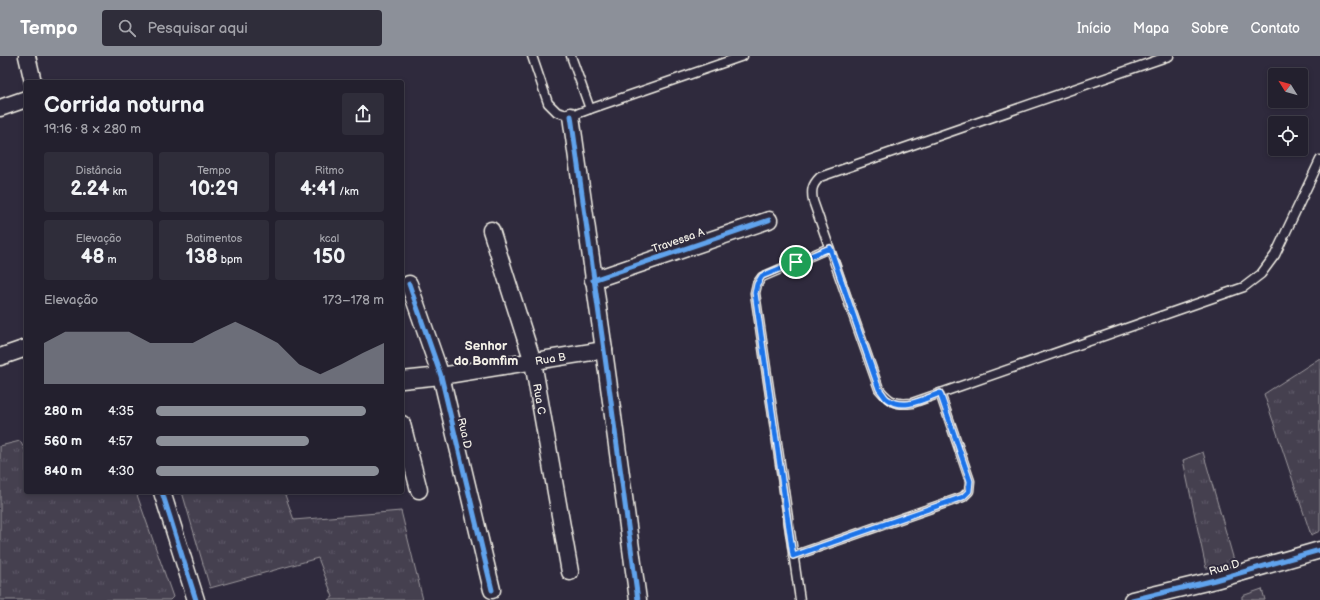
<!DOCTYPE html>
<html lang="pt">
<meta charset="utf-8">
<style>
:root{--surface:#23202e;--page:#2f2d3a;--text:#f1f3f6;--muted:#a3a3aa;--line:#403e4a;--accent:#8c9099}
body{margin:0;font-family:"Balsamiq Sans",sans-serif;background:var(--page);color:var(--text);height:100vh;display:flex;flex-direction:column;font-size:15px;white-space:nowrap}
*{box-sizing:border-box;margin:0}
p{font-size:13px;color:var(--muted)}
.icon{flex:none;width:22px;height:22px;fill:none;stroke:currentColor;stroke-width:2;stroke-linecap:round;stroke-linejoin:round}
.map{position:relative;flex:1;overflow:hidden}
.details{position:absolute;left:24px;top:24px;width:380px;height:414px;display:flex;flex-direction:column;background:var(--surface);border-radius:4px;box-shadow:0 2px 6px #0003,0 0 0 1px var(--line)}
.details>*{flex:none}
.needle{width:26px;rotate:307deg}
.tools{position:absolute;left:1268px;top:12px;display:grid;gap:8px}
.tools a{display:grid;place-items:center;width:40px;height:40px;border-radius:4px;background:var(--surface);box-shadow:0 2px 6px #0003,0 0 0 1px var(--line);font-size:20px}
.pin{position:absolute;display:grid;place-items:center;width:34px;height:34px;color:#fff;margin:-17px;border:2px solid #fff;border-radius:50%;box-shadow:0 1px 4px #0007}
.round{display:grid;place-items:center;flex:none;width:42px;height:42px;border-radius:4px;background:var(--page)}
.summary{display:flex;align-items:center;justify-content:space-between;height:68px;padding:0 20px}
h1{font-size:22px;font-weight:700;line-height:30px}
.figures{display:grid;grid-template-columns:repeat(3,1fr);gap:6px;height:68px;padding:4px 20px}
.figures div{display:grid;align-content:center;border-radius:4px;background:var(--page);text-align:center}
.figures b{font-size:20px;font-weight:700}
.figures small{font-size:11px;font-weight:400}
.figures p{font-size:11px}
.chart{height:112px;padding:8px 20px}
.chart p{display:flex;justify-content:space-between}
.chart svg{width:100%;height:72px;margin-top:4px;fill:var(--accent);opacity:.7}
ul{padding:0 20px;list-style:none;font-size:13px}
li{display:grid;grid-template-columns:64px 48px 1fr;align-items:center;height:30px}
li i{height:10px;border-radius:5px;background:var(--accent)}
header{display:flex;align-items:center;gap:24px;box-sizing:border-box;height:56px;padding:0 20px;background:var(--accent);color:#fff}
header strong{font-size:19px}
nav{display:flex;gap:22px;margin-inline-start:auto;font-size:14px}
.search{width:280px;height:36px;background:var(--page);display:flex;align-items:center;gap:10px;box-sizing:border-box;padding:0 14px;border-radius:4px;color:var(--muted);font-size:15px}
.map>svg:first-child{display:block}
.grass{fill:url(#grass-tufts);stroke:#9c989c}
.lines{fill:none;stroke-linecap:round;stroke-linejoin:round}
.service-casing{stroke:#f4f1e8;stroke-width:11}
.minor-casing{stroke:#f4f1e8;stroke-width:19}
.service{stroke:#2f2a3d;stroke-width:8}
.minor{stroke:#2f2a3d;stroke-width:16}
.cycleway-casing{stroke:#2f2a3d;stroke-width:8}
.cycleway{stroke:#60a3ed;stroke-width:5}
.route-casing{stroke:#fff;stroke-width:8}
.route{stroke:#1a73e8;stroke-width:5}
.labels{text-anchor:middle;stroke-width:4;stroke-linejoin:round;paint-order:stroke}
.street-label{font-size:11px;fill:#f4f1e8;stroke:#2f2a3d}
.quarter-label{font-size:13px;font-weight:bold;fill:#f4f1e8;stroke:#2f2a3d}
</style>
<header>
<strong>Tempo</strong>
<div class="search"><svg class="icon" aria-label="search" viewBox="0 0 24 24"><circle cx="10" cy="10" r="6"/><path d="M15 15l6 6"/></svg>Pesquisar aqui</div>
<nav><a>Início</a><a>Mapa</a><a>Sobre</a><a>Contato</a></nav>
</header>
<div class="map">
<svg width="1320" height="544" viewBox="0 0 1320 544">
<defs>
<pattern id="grass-tufts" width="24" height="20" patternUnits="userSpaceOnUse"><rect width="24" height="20" fill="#454050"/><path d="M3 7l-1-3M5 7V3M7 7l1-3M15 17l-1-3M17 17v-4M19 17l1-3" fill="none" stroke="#605c69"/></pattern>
</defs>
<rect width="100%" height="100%" fill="#2f2a3d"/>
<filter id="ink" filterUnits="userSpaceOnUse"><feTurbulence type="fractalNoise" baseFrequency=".025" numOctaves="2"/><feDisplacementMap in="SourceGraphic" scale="8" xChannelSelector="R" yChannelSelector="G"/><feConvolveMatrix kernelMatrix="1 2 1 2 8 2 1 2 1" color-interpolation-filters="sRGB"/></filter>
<g filter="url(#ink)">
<!-- grass -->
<g class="grass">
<polygon points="1320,302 1320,475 1311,479 1264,338"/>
<polygon points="20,385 26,396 26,436 136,436 173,541 170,544 0,544 0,390"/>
<polygon points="1203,396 1235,508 1206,512 1183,404"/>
<polygon points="182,436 284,436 294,464 401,455 423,544 328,544 333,541 318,502 210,532"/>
<polygon points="1262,533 1265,544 1242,544 1242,540"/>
</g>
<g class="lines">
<defs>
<g id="service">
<polyline points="532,0 548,47 557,56 571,60 590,53 571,0"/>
<path d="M1169,0l-349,121c-8,8 -9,13 -7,24l66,188c11,13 16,16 33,14l332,-116 17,-13 14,-19 45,-95"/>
<polyline points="590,53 743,0"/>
<polyline points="793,500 963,441 969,435 970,425 940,337"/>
<polyline points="800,544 755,237 757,228 762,221 829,192"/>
</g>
<g id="minor">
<polyline points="27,0 33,26"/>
<polyline points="0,52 26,43"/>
<polyline points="571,60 604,294 638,544"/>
<path id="s1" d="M491,174l42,132 37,210"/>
<polyline points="593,224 769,164"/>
<polyline points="409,228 441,320 492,534"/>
<polyline points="0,301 26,292"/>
<path id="s2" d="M402,324l39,-4 163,-26"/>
<polyline points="402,368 419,434"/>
<polyline points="162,436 196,544"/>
<polyline points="1132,544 1215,524 1320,494"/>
</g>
</defs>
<!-- service casing -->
<use href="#service" class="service-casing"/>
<!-- minor casing -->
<use href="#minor" class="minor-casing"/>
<!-- service -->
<use href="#service" class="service"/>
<!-- minor -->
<use href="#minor" class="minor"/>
<defs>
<g id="cycleway">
<polyline points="571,60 604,294 638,544"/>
<polyline points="593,224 769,164"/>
<polyline points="409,228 441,320 492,534"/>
<polyline points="162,436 196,544"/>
<polyline points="1132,544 1215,524 1320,494"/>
</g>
</defs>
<!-- cycleway casing -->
<use href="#cycleway" class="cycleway-casing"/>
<!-- cycleway -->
<use href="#cycleway" class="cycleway"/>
</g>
</g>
<g class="lines" filter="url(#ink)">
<defs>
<path id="route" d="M830,192l49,141c3,3 5,8 8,10 16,12 37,0 53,-6l30,88 -1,10 -6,6 -170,59 -38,-263 2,-9 5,-8z"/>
</defs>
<!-- route casing -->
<use href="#route" class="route-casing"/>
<!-- route -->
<use href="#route" class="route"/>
</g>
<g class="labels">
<!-- street labels -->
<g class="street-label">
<text transform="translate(678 184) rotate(-19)" y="4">Travessa A</text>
<text dy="4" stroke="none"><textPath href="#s2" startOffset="150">Rua B</textPath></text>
<text dy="4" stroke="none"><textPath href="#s1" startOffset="176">Rua C</textPath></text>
<text transform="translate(465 377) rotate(77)" y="4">Rua D</text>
<text transform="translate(1224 511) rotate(-16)" y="4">Rua D</text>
</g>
<!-- quarter labels -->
<g class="quarter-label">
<text x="486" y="294">Senhor<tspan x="486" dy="15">do Bomfim</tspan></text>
</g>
</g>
</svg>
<div class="tools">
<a><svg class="needle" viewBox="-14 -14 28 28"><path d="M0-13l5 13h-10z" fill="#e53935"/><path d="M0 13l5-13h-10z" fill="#a3a3aa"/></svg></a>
<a><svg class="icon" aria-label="locate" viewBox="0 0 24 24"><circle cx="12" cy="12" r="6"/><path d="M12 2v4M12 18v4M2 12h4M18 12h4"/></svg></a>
</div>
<div class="pin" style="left:796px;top:206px;background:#1e9e55"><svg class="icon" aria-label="arrive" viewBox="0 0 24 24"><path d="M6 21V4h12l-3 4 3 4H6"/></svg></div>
<section class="details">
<div class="summary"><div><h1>Corrida noturna</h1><p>19:16 · 8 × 280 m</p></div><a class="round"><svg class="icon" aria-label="share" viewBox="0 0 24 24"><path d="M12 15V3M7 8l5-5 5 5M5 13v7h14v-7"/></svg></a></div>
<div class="figures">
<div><p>Distância</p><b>2.24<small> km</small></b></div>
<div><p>Tempo</p><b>10:29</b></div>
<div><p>Ritmo</p><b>4:41<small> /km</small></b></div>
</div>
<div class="figures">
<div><p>Elevação</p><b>48<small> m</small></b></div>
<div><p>Batimentos</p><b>138<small> bpm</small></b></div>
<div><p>kcal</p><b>150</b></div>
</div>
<div class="chart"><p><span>Elevação</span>173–178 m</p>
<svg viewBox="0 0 160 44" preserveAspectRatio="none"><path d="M0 44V19L10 12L20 12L30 12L40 12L50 19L60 19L70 19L80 12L90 6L100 12L110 19L120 32L130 38L140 32L150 25L160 19V44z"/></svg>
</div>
<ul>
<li><b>280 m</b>4:35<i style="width:92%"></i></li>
<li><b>560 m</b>4:57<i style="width:67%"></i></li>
<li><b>840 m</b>4:30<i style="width:98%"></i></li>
</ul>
</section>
</div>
